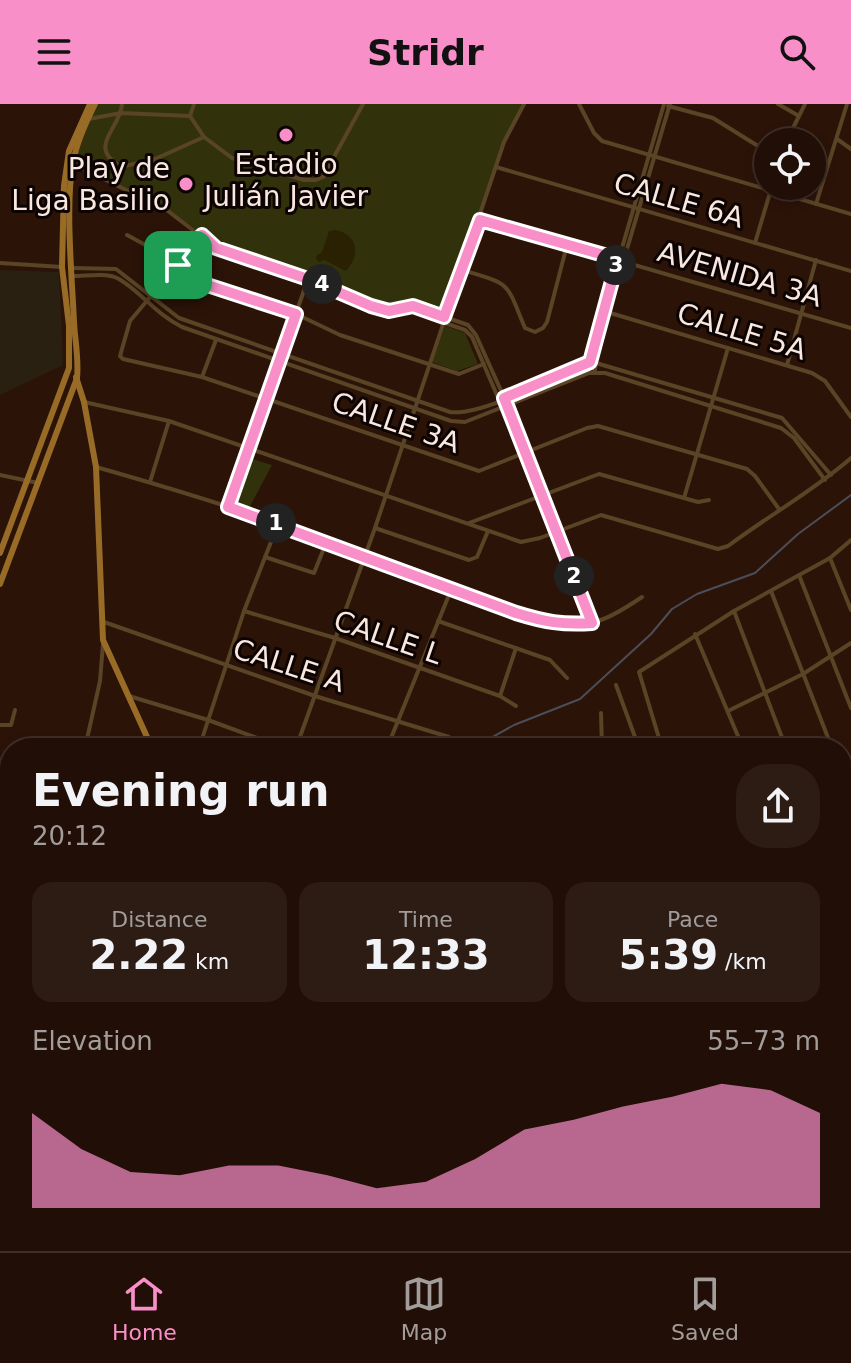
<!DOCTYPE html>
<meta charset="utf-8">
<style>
:root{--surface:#210e06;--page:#2d1c14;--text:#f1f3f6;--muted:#a29c9b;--line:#3e2e28;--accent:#f98fc8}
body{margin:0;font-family:"DejaVu Sans",sans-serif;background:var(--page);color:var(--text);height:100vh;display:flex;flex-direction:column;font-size:30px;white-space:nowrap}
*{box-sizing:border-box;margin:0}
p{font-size:26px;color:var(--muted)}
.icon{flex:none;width:44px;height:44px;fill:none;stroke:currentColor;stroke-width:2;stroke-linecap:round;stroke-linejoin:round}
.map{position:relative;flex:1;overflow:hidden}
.drawer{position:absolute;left:0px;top:634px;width:852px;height:514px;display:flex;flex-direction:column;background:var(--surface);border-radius:32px 32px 0 0;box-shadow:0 4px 12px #0003,0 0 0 2px var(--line)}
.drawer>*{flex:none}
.fabs{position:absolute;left:754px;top:24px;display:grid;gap:16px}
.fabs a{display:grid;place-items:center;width:72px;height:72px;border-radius:50%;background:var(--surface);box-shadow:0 4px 12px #0003,0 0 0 2px var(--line);font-size:40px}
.pin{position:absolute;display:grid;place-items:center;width:68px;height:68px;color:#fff;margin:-34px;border-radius:16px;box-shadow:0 4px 12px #0006}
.km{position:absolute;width:40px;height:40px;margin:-20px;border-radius:50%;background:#222;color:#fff;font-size:22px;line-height:40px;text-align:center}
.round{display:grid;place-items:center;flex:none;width:84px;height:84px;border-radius:32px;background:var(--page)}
.overview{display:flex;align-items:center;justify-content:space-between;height:136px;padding:0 32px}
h1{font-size:44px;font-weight:700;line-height:60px}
.metrics{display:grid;grid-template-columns:repeat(3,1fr);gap:12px;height:136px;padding:8px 32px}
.metrics div{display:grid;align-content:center;border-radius:20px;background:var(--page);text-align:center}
.metrics b{font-size:40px;font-weight:700}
.metrics small{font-size:22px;font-weight:400}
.metrics p{font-size:22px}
.chart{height:224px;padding:16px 32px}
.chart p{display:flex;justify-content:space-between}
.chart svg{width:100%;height:144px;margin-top:8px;fill:var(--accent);opacity:.7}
header{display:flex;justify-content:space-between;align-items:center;height:104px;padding:0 32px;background:var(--accent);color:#111;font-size:36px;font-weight:700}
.tab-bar{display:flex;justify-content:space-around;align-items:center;height:112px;border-top:2px solid var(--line);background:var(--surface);font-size:22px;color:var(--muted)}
.tab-bar a{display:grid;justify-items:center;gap:4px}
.tab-bar .active{color:var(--accent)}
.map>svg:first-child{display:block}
.education{fill:#292011}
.green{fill:#31320b}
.sand{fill:#292101}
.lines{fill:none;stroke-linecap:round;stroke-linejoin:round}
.stream{stroke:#4b4e59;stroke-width:2}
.minor{stroke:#594426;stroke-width:4}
.tertiary{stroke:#594426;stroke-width:5}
.primary{stroke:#986c27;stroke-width:6}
.route-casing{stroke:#fff;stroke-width:16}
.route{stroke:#f98fc8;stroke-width:10}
.poi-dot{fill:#f98fc8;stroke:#0c0402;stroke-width:3}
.labels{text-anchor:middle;stroke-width:6;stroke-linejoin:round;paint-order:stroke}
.poi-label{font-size:28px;fill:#fae8e0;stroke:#0c0402}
.street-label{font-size:28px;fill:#fae8e0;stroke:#0c0402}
</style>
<header><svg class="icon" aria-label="menu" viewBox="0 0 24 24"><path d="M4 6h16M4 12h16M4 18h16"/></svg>Stridr<svg class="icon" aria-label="search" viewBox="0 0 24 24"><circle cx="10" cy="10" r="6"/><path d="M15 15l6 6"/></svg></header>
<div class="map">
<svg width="851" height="1147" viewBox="0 0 851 1147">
<rect width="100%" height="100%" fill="#2c1308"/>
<!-- education -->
<polygon class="education" points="0,166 59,168 63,261 0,291"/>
<!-- green -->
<g class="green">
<polygon points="96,0 524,0 504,38 443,218 408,206 389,207 330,183 216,144 168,107 73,62"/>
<polygon points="445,222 465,229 478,260 457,267 432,258"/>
<polygon points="249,354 272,361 249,404 233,398"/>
<polygon points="691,1138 781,1138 780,1147 691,1147"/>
</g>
<!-- sand -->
<path class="sand" d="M335,126c23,4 26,25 11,41l-22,-11 -5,2 -3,-3 1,-4 5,-3 7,-21z"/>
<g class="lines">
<!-- stream -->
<g class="stream">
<polyline points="473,644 514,621 580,595 651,530 672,505 697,490 755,469 798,430 851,391"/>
<polyline points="0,1090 10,1086"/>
</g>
<!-- minor -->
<g class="minor">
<path d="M122,0c-2,26 -36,42 -1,63l34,-8 49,-22"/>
<polyline points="579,0 594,29 602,37 851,110"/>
<polyline points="778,0 799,12"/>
<polyline points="668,2 713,14 758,42 768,45"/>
<polyline points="190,12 204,33 232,54 304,76 316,76 323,73 363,0"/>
<polyline points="190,12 194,0"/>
<polyline points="89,15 121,9 190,12"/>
<polyline points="837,35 851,45"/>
<polyline points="786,38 805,0"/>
<polyline points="72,59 168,107 216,144 308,175 371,202 389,207 408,206 465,226 472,233 502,303 586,519"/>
<polyline points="496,63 851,167"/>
<polyline points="816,100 847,0"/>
<polyline points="480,116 851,224"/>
<polyline points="127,131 162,150 195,177 296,210 340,231 459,270 484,260"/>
<polyline points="202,131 130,217 120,252 123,255 202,273 479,367 587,324 598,322 747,365 755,372 779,405"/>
<polyline points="755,139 772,82"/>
<polyline points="0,159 62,163"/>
<path d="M73,164l43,1 63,49 271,94c32,4 107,-36 140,-50l6,1 186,55 49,57"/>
<path d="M462,166c50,15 43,10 63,58l10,4 8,-4 4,-6 20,-77"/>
<path d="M73,172c14,0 34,-4 46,3 22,13 38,36 63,48l269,94 14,1 124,-49h16l176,55 13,10 31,42"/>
<polyline points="394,205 413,202 468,221 476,231 507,300 592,519"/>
<polyline points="607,208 812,269 825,277 851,313"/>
<polyline points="787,261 816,156"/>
<polyline points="589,269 587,264 664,0"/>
<polyline points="594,269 608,209 670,0"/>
<polyline points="202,273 216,236"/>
<path d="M84,298l85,19 352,121 19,-4 61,-23 117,34 10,-3c40,-30 85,-55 123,-88"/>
<path d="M96,363c60,17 121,35 180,56 92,33 181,72 275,100 42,5 57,-3 91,-26"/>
<polyline points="0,371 38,379"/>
<polyline points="150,378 169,317"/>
<polyline points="684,394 728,244"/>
<polyline points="228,403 308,175"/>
<polyline points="469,419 599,370 698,398 709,396"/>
<polyline points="375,424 469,456 477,453 488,427"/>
<polyline points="265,453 314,469 326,439"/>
<polyline points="830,454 851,506"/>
<polyline points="799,471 851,604"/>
<polyline points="771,487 832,644"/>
<polyline points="244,507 335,534 500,592 516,602"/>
<polyline points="734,507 830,454 851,436"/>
<polyline points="438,517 550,556 567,574"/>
<polyline points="104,518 315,592 449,633 458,644"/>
<polyline points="695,530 743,644"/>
<polyline points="616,581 639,644"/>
<polyline points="129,592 208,616 284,644"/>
<polyline points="500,592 516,544"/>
<polyline points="728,607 803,570 851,539"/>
<polyline points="601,609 602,644"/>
<polyline points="0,621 11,621 15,606"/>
<polyline points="85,644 100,577 103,540"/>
<polyline points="199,644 244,507 278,420"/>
<polyline points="296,644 375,424 504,38 524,0"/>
<polyline points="387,644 451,486"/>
<polyline points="662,644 639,568 734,507 786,644"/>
<polyline points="842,676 851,693"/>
<polyline points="2,701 9,653"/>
<polyline points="842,704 851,700"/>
<polyline points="842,736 851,732"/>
<polyline points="0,757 10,758"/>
<polyline points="842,782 851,800"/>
<polyline points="0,797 10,798"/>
<polyline points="842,817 851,809"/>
<polyline points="842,865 851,858"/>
<polyline points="0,866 10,866"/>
<polyline points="0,904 10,904"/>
<polyline points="0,938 10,938"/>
<polyline points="0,976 10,975"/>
<polyline points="842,997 851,1015"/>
<polyline points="842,1018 851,1028"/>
<polyline points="271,1138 271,1147"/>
<polyline points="549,1138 553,1147"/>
<polyline points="617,1138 618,1147"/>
<polyline points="3,1147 3,1113 10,1109"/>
<polyline points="93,1147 93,1138"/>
<polyline points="170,1147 170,1138"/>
<polyline points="337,1147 337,1138"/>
<polyline points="370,1147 435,1147 467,1138"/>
<polyline points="405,1147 405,1138"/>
<polyline points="533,1147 545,1138"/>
<polyline points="672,1147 685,1146"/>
<polyline points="787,1147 787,1138"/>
</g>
<!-- tertiary -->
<g class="tertiary">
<polyline points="842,915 851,908"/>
<polyline points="842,925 851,917"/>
</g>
<!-- primary -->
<g class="primary">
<polyline points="76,273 84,298 96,363 103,536 152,644"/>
<polyline points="0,449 69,264 69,222 62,163 64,82 69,47 90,0"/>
<path d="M0,480l77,-206c2,-19 -2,-37 -3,-56 -2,-45 -9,-117 -1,-160 4,-21 13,-40 22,-58"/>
<polyline points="842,1084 851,1101"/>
<polyline points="207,1138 207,1147"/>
<polyline points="824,1138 828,1147"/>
<polyline points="193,1147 194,1138"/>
</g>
</g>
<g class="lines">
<defs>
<path id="route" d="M480,116l138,39 -28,103 -86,36 88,225c-30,2 -47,-1 -76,-10l-288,-106 68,-193 -101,-33 -17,-16 24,-30 14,13 92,31 63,27 18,5 24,-5 31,11z"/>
</defs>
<!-- route casing -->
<use href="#route" class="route-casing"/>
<!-- route -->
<use href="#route" class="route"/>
</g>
<!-- markers -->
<g class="poi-dot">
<circle cx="286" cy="31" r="8"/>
<circle cx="186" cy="80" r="8"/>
</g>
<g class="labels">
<!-- poi labels -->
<g class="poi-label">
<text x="286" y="70">Estadio<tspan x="286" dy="32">Julián Javier</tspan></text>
<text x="170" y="74" text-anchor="end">Play de<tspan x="170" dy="32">Liga Basilio</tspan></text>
</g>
<!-- street labels -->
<g class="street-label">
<text transform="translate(679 96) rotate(16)" y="10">CALLE 6A</text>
<text transform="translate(740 170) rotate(16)" y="10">AVENIDA 3A</text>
<text transform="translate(742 227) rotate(17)" y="10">CALLE 5A</text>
<text transform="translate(396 318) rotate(19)" y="10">CALLE 3A</text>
<text transform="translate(388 533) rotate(19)" y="10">CALLE L</text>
<text transform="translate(289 561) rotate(18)" y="10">CALLE A</text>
</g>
</g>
</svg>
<div class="fabs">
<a><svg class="icon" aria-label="locate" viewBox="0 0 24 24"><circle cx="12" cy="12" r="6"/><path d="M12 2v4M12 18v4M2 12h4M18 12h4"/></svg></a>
</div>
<div class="pin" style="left:178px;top:161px;background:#1e9e55"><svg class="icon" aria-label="arrive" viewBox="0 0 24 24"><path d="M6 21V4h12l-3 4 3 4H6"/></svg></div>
<b class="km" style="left:276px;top:419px">1</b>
<b class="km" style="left:574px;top:472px">2</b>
<b class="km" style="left:616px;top:161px">3</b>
<b class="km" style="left:322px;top:180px">4</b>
<section class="drawer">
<div class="overview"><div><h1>Evening run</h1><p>20:12</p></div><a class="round"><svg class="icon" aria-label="share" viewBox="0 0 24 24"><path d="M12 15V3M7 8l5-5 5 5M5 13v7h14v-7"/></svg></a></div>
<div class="metrics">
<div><p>Distance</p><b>2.22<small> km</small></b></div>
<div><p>Time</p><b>12:33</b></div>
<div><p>Pace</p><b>5:39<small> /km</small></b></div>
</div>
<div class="chart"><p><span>Elevation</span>55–73 m</p>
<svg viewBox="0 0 160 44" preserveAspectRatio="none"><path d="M0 44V15L10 26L20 33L30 34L40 31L50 31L60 34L70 38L80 36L90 29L100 20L110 17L120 13L130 10L140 6L150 8L160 15V44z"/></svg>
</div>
</section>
</div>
<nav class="tab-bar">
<a class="active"><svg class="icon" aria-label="home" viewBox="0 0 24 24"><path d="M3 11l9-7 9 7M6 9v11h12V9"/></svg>Home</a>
<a><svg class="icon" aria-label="map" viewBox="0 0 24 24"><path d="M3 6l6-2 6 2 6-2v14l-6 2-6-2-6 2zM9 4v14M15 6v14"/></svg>Map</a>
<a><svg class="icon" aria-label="saved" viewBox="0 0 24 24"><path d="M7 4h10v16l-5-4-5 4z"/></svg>Saved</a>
</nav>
